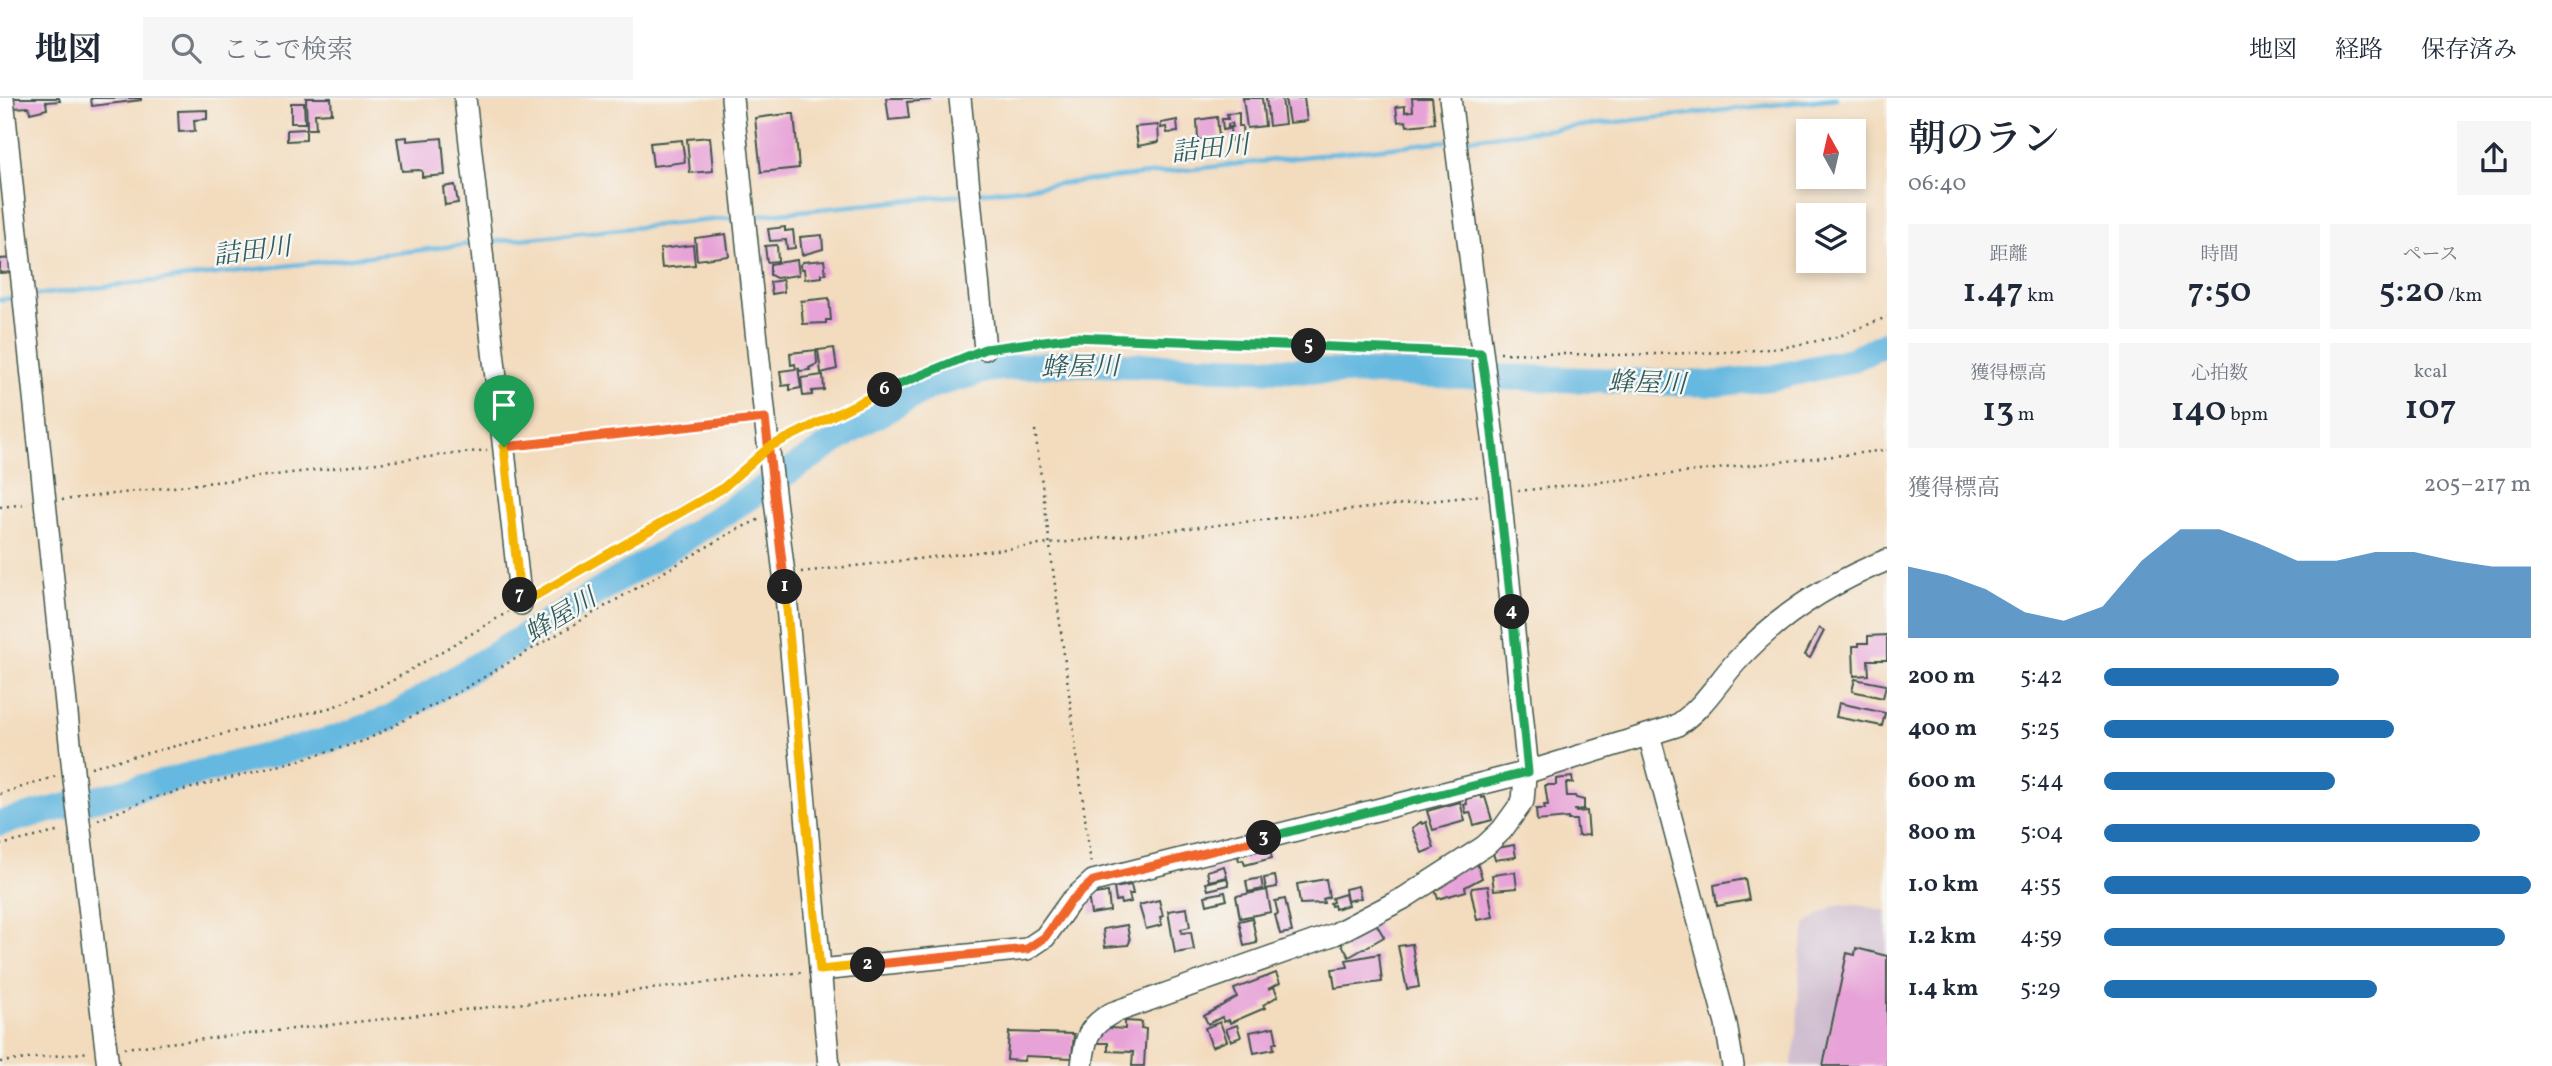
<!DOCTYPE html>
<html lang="ja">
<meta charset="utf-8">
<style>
:root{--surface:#fff;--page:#f6f6f7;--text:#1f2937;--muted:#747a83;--line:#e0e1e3;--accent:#1f6fb2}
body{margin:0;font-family:Vollkorn,"Noto Serif JP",serif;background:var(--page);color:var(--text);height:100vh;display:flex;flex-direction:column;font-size:26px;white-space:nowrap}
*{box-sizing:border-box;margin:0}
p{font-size:23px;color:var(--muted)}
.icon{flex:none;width:38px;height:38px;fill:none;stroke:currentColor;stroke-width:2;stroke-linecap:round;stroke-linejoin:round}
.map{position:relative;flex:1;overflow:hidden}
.panel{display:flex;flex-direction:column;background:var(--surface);width:665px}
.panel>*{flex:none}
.needle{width:46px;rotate:352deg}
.controls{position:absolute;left:1796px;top:21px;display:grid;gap:14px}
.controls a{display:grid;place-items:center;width:70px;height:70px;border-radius:0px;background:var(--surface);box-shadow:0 4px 10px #0003;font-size:35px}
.pin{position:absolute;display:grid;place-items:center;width:60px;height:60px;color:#fff;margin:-72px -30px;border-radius:50% 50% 50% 0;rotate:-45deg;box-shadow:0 0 7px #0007}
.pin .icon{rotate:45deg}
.km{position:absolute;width:35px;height:35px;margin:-18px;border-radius:50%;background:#222;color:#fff;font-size:19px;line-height:35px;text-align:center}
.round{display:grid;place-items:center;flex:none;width:74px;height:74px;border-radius:0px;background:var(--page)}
.headline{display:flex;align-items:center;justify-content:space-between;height:119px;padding:0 21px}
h1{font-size:38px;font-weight:600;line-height:52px}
.metrics{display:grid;grid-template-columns:repeat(3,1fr);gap:10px;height:119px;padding:7px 21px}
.metrics div{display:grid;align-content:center;border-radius:0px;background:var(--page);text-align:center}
.metrics b{font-size:35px;font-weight:600}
.metrics small{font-size:19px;font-weight:400}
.metrics p{font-size:19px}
.chart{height:196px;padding:14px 21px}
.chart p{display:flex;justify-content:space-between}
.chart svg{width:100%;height:126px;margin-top:7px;fill:var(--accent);opacity:.7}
ul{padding:0 21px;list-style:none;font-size:23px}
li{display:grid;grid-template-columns:112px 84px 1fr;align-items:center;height:52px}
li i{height:18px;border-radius:9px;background:var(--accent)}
header{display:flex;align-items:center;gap:42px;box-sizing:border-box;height:98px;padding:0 35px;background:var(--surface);border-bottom:2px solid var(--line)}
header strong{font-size:33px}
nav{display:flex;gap:38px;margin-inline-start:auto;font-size:24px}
.search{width:490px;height:63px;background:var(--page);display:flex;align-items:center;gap:18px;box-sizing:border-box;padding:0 24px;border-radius:0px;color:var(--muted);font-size:26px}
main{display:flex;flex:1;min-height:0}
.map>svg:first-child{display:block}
.industrial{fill:#cfbdcf}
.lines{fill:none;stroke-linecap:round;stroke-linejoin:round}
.stream{stroke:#65b8e0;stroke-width:4.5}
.river{stroke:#65b8e0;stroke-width:26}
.building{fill:#e7a2d7}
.minor-casing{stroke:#3f5549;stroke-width:24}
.path{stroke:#3f5549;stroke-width:2.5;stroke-dasharray:2 5;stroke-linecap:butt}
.minor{stroke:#fff;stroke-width:21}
.split-1-casing{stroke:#fff;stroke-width:14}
.split-2-casing{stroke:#fff;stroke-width:14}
.split-3-casing{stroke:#fff;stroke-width:14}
.split-4-casing{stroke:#fff;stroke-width:14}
.split-5-casing{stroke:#fff;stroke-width:14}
.split-6-casing{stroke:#fff;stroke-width:14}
.split-7-casing{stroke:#fff;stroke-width:14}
.split-8-casing{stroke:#fff;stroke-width:14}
.split-1{stroke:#f0652b;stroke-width:9}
.split-2{stroke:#f5b400;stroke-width:9}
.split-3{stroke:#f0652b;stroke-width:9}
.split-4{stroke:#22a559;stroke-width:9}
.split-5{stroke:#22a559;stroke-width:9}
.split-6{stroke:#22a559;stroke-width:9}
.split-7{stroke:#f5b400;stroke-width:9}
.split-8{stroke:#f5b400;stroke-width:9}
.labels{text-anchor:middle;stroke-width:5;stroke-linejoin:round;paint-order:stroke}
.water-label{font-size:26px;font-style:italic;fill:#305c5f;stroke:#f6f6f2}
</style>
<header>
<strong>地図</strong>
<div class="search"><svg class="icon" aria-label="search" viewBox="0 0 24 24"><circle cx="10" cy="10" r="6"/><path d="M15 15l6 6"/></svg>ここで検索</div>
<nav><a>地図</a><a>経路</a><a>保存済み</a></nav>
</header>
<main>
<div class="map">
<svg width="1887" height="968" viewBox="0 0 1887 968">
<rect width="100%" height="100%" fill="#f6f6f2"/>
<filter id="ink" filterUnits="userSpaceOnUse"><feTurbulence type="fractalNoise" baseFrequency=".0143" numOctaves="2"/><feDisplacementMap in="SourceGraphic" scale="14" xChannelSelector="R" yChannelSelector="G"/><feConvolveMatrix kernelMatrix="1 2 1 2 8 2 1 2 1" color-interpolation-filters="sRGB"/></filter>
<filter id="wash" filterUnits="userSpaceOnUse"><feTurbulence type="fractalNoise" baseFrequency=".00686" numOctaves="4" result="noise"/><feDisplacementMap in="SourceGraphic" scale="28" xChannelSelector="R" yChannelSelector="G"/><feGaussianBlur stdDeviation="1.57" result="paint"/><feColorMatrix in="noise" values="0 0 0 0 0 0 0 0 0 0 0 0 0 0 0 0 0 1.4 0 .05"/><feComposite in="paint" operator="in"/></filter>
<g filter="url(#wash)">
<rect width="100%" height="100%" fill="#f3dcbe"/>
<!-- industrial -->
<polygon class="industrial" points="1856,806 1887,813 1887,968 1791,968 1797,936 1800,854 1807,825 1834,808"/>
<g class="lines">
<!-- stream -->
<g class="stream">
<polyline points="1462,41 1836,0"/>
<polyline points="977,95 1446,43"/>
<polyline points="760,117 960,97"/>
<polyline points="489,144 731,120"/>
<polyline points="36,197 472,146"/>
<polyline points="0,202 11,200"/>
</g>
<!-- river -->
<polyline class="river" points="0,725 336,640 388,621 683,442 868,322 933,287 991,271 1068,265 1714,286 1771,280 1851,262 1887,245"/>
</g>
<g id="blocks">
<!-- building -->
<g class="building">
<polygon points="12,0 59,0 60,3 46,4 47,11 30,15 29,9 13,10"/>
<polygon points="91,0 141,0 141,2 92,8"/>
<polygon points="306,0 331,0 332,15 315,16 316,31 307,31"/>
<polygon points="886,0 931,0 931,2 907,4 909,20 889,22"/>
<polygon points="1243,0 1262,0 1265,28 1247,30"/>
<polygon points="1266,0 1282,0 1285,26 1269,28"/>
<polygon points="1285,0 1304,0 1307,23 1289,25"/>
<polygon points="1412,0 1432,0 1435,25 1407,28 1406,23 1398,24 1396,9 1405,8 1405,14 1413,13"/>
<polygon points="291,5 304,5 305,25 291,25"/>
<polygon points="207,12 207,21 194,22 195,33 179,34 178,13"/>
<polygon points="1239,15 1239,28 1242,28 1243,42 1231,43 1230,29 1233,29 1232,25 1228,26 1228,31 1223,32 1222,21 1228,21 1227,16"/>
<polygon points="787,16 794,16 799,70 761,74 755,20"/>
<polygon points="1217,19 1219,39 1198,42 1197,22"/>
<polygon points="1177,22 1178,34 1167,35 1166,29 1161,30 1161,25"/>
<polygon points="1158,27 1159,44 1138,48 1135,29"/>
<polygon points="306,31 306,42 287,43 287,32"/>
<polygon points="407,39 407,43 442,40 445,77 422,79 422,73 419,72 402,73 397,40"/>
<polygon points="710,39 713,73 690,75 687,41"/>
<polygon points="682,42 685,64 653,68 650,45"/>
<polygon points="455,87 458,105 445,107 443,89"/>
<polygon points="785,129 785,133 793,132 795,150 787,151 786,142 770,143 768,131"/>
<polygon points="726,136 729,158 697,162 695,140"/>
<polygon points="822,137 823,151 802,157 800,139"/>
<polygon points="693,147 695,167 662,170 660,151"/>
<polygon points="777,147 778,163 767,164 765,148"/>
<polygon points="13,160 14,174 0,175 0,161"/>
<polygon points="797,162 799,177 776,180 770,177 770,166"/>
<polygon points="824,162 826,176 822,176 822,179 805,181 804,171 801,171 800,167 803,164"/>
<polygon points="783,182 784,194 772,196 770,184"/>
<polygon points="829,200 831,222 826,222 826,225 803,226 801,203"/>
<polygon points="834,250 837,271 821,275 818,252"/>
<polygon points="816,252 817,266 809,270 810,272 800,273 798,269 801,290 790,292 790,287 782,288 780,273 796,271 795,266 791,267 790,255"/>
<polygon points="823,277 824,292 812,293 812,297 803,298 801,280"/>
<polygon points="1819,530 1824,533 1810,560 1805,557"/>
<polygon points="1887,537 1887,562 1868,562 1869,577 1854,578 1853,548 1859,548 1859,545 1868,545 1868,538"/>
<polygon points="1855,581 1886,587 1883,600 1852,593"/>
<polygon points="1839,605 1885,615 1882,628 1836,619"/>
<polygon points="1572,679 1573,685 1566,685 1567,698 1575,698 1576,700 1584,702 1584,711 1575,712 1576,714 1587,713 1589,737 1578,738 1576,722 1568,722 1568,720 1537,723 1536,711 1545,711 1544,707 1548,707 1545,687 1556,687 1556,681"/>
<polygon points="1481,697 1482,700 1485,699 1492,722 1474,727 1470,714 1466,715 1464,707 1467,706 1466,701"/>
<polygon points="1460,704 1465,723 1433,732 1427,713"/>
<polygon points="1421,724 1422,726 1426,724 1434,750 1422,755 1412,730"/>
<polygon points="1268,747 1272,760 1245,767 1243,762 1239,763 1237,754"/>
<polygon points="1514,747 1516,759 1495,762 1492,751"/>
<polygon points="1474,756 1482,780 1465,789 1466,793 1438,801 1431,779"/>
<polygon points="1224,768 1227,779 1209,783 1207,773"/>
<polygon points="1515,774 1517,790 1494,792 1492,777"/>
<polygon points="1275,778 1277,789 1266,791 1264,780"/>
<polygon points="1227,780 1229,787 1208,792 1206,785"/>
<polygon points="1261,780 1263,791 1248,794 1246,783"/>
<polygon points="1326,781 1329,799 1323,801 1324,805 1300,806 1297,786"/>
<polygon points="1745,781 1749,802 1717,808 1714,787"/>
<polygon points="1131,787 1133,796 1129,796 1131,804 1121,806 1120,802 1116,803 1114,790"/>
<polygon points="1358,788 1361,800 1347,803 1345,791"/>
<polygon points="1488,788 1493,819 1477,822 1471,793 1472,790"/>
<polygon points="1267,792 1271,814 1240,820 1236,798"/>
<polygon points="1108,794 1110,813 1091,816 1088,797"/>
<polygon points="1225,794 1227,802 1207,807 1205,798"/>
<polygon points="1345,796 1348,807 1335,811 1334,807 1331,808 1330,805 1333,804 1332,800"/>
<polygon points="1285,801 1292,834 1280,836 1275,817 1278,816 1275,803"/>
<polygon points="1159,802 1163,818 1160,819 1162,827 1146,831 1139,807"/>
<polygon points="1187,810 1190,829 1181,831 1182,835 1191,834 1194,852 1175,855 1168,813"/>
<polygon points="1252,820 1257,845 1244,848 1239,823"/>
<polygon points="1374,822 1384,839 1349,859 1340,843"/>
<polygon points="1127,827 1130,843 1128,847 1105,849 1103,831"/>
<polygon points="1412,846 1419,889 1407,891 1398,848"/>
<polygon points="1856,850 1887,858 1887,968 1823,968 1847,855 1855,857"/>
<polygon points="1379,856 1382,884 1335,890 1332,871 1348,869 1346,862"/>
<polygon points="1276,875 1280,885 1268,891 1274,889 1278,898 1263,907 1265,910 1230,925 1229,922 1224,924 1222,919 1208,926 1204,918 1237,899 1234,891"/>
<polygon points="1125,923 1142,924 1141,930 1146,931 1144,968 1132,968 1133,954 1108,953 1108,945 1095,945 1095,929 1125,931"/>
<polygon points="1220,924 1227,943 1212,949 1205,930"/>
<polygon points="1237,927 1241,939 1231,943 1226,931"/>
<polygon points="1274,929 1277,944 1273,945 1274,951 1254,955 1250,934"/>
<polygon points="1009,934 1074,936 1072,960 1025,958 1024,963 1007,962"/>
</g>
</g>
</g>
<g filter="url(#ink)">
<use href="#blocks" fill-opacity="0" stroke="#3f5549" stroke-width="2"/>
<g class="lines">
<defs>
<g id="minor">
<polyline points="3,0 73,673 108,968"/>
<polyline points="465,0 521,506"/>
<polyline points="732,0 765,320 784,476 829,968"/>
<polyline points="960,0 985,251"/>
<polyline points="1649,637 1726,926 1733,968"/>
<path d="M820,872l207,-21 18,-12 25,-35 23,-21 435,-109 148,-46c26,-17 39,-40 59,-63 42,-47 95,-80 152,-103"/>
<path d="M1082,968c3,-27 5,-39 30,-53l223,-79 69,-36 81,-52 17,-16 21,-29 2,-24 3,-5 -28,-279 -50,-395"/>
</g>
</defs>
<!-- minor casing -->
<use href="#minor" class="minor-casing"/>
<!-- path -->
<g class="path">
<polyline points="1001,249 1074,239 1465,255"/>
<polyline points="1500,255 1617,257 1729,254 1781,250 1837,239 1887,219"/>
<polyline points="1035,332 1091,766"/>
<polyline points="786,341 907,282 971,257"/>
<polyline points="521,348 747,322"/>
<polyline points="1518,393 1887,352"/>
<polyline points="62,402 487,352"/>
<polyline points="0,409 28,406"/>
<polyline points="801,474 1483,397"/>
<polyline points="537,497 723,390 752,365"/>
<polyline points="91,669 333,609 390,584 508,514"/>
<polyline points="0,696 57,678"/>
<polyline points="98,722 152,700 289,665 364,643 455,596 734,433 760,421"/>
<polyline points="0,747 61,733"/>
<polyline points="124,950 802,874"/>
<polyline points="0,964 89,954"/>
</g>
<!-- minor -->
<use href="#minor" class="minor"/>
</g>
</g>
<g class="lines" filter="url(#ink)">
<defs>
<polyline id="split-1" points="504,349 765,320 785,489"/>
<polyline id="split-2" points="785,489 820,872 868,867"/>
<polyline id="split-3" points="868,867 1027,851 1045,839 1070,804 1093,783 1264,740"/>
<polyline id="split-4" points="1264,740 1528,674 1512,514"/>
<polyline id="split-5" points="1309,248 1481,255 1488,299 1512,514"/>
<polyline id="split-6" points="885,292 985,251 1074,239 1309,248"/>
<polyline id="split-7" points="520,497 521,506 723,390 769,349 885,292"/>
<polyline id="split-8" points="504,349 520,497"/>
</defs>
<!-- split-1 casing -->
<use href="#split-1" class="split-1-casing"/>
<!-- split-2 casing -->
<use href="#split-2" class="split-2-casing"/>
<!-- split-3 casing -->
<use href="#split-3" class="split-3-casing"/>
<!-- split-4 casing -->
<use href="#split-4" class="split-4-casing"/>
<!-- split-5 casing -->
<use href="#split-5" class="split-5-casing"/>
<!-- split-6 casing -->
<use href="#split-6" class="split-6-casing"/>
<!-- split-7 casing -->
<use href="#split-7" class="split-7-casing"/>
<!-- split-8 casing -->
<use href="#split-8" class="split-8-casing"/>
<!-- split-1 -->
<use href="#split-1" class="split-1"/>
<!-- split-2 -->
<use href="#split-2" class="split-2"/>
<!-- split-3 -->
<use href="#split-3" class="split-3"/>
<!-- split-4 -->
<use href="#split-4" class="split-4"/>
<!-- split-5 -->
<use href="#split-5" class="split-5"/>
<!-- split-6 -->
<use href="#split-6" class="split-6"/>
<!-- split-7 -->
<use href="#split-7" class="split-7"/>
<!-- split-8 -->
<use href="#split-8" class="split-8"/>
</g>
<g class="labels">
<!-- water labels -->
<g class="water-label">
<text transform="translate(1210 50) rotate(-6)" y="9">詰田川</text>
<text transform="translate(252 152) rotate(-7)" y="9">詰田川</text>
<text transform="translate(1080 268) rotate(-1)" y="9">蜂屋川</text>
<text transform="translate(1647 284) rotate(2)" y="9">蜂屋川</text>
<text transform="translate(560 517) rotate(-31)" y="9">蜂屋川</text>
</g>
</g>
</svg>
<div class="controls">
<a><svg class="needle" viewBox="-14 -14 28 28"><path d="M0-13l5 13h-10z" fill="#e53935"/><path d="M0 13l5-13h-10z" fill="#747a83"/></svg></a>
<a><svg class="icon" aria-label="layers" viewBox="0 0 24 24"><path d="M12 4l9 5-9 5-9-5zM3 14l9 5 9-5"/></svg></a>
</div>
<div class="pin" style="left:504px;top:349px;background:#1e9e55"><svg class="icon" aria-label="arrive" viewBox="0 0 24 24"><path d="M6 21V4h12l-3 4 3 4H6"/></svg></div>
<b class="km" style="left:785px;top:489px">1</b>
<b class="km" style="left:868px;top:867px">2</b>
<b class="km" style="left:1264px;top:740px">3</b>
<b class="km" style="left:1512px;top:514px">4</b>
<b class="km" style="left:1309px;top:248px">5</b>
<b class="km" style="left:885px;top:292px">6</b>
<b class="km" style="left:520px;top:497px">7</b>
</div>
<section class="panel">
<div class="headline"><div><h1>朝のラン</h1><p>06:40</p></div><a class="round"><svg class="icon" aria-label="share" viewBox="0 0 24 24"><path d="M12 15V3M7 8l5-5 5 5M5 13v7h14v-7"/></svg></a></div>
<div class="metrics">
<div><p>距離</p><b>1.47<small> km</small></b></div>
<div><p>時間</p><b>7:50</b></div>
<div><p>ペース</p><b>5:20<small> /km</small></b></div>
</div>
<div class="metrics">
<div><p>獲得標高</p><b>13<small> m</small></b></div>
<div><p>心拍数</p><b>140<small> bpm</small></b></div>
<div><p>kcal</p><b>107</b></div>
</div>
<div class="chart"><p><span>獲得標高</span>205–217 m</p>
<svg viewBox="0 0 160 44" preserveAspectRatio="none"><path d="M0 44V19L10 22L20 27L30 35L40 38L50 33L60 17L70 6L80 6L90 11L100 17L110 17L120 14L130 14L140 17L150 19L160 19V44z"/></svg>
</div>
<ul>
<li><b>200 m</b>5:42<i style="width:55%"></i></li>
<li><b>400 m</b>5:25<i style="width:68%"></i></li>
<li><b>600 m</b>5:44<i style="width:54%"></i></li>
<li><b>800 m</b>5:04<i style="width:88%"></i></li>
<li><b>1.0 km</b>4:55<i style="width:100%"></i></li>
<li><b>1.2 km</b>4:59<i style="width:94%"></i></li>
<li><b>1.4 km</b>5:29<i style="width:64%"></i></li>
</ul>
</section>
</main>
